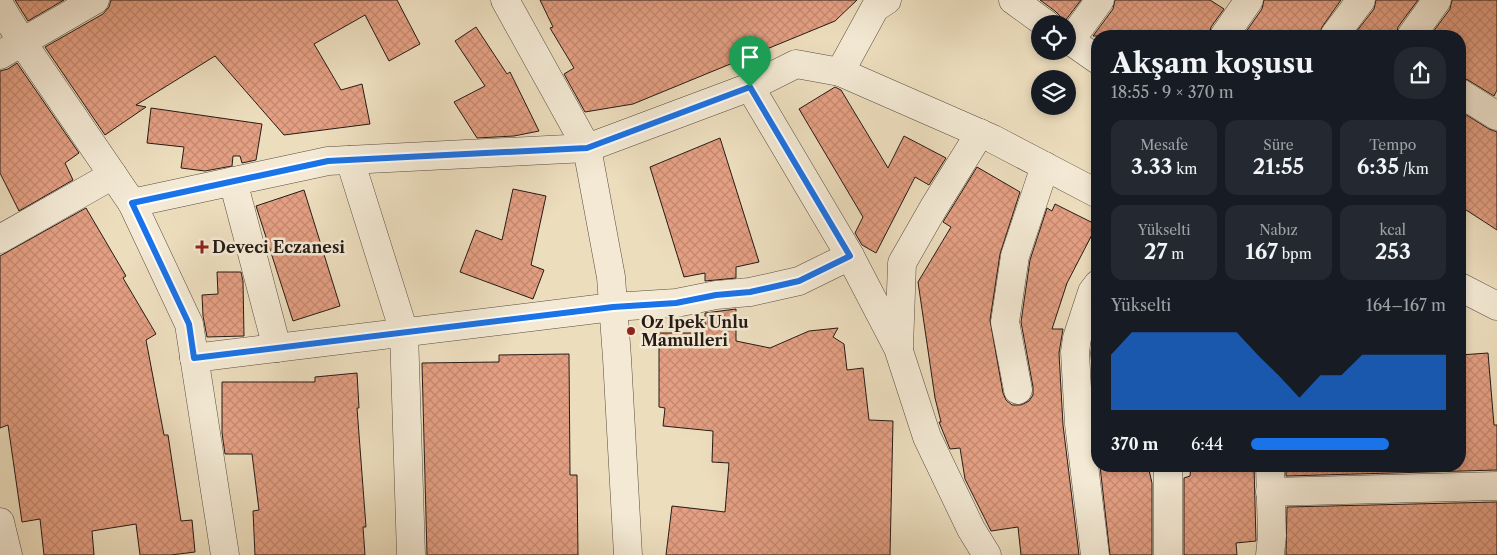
<!DOCTYPE html>
<html lang="tr">
<meta charset="utf-8">
<style>
:root{--surface:#171b24;--page:#242831;--text:#f1f3f6;--muted:#9ea1a6;--accent:#1a73e8}
body{margin:0;font-family:"Libre Caslon Text",serif;background:var(--page);color:var(--text);height:100vh;display:flex;flex-direction:column;font-size:19px;white-space:nowrap}
*{box-sizing:border-box;margin:0}
p{font-size:16px;color:var(--muted)}
.icon{flex:none;width:28px;height:28px;fill:none;stroke:currentColor;stroke-width:2;stroke-linecap:round;stroke-linejoin:round}
.map{position:relative;flex:1;overflow:hidden}
.drawer{position:absolute;left:1091px;top:30px;width:375px;height:442px;display:flex;flex-direction:column;background:var(--surface);border-radius:20px;box-shadow:0 2px 8px #0003}
.drawer>*{flex:none}
.tools{position:absolute;left:1031px;top:15px;display:grid;gap:10px}
.tools a{display:grid;place-items:center;width:45px;height:45px;border-radius:50%;background:var(--surface);box-shadow:0 2px 8px #0003;font-size:25px}
.pin{position:absolute;display:grid;place-items:center;width:42px;height:42px;color:#fff;margin:-51px -21px;border-radius:50% 50% 50% 0;rotate:-45deg;box-shadow:0 0 5px #0007}
.pin .icon{rotate:45deg}
.round{display:grid;place-items:center;flex:none;width:52px;height:52px;border-radius:20px;background:var(--page)}
.overview{display:flex;align-items:center;justify-content:space-between;height:85px;padding:0 20px}
h1{font-size:28px;font-weight:800;line-height:38px}
.figures{display:grid;grid-template-columns:repeat(3,1fr);gap:8px;height:85px;padding:5px 20px}
.figures div{display:grid;align-content:center;border-radius:12px;background:var(--page);text-align:center}
.figures b{font-size:21px;font-weight:800}
.figures small{font-size:14px;font-weight:400}
.figures p{font-size:14px}
.chart{height:140px;padding:10px 20px}
.chart p{display:flex;justify-content:space-between}
.chart svg{width:100%;height:90px;margin-top:5px;fill:var(--accent);opacity:.7}
ul{padding:0 20px;list-style:none;font-size:16px}
li{display:grid;grid-template-columns:80px 60px 1fr;align-items:center;height:38px}
li i{height:12px;border-radius:6px;background:var(--accent)}
.map>svg:first-child{display:block}
.building{fill:url(#building-cross-hatch);stroke:#261b16}
.lines{fill:none;stroke-linecap:round;stroke-linejoin:round}
.minor-casing{stroke:#584c40;stroke-width:29}
.minor{stroke:#f3e9d4;stroke-width:28}
.route-casing{stroke:#fff;stroke-width:10}
.route{stroke:#1a73e8;stroke-width:6}
.poi-dot{fill:#8f2418;stroke:#f3e9d4;stroke-width:2}
.labels{text-anchor:middle;stroke-width:5;stroke-linejoin:round;paint-order:stroke}
.poi-label{font-size:16px;font-weight:bold;fill:#261b16;stroke:#f3e9d4;text-anchor:start}
</style>
<div class="map">
<svg width="1497" height="555" viewBox="0 0 1497 555">
<defs>
<pattern id="building-cross-hatch" width="8" height="8" patternUnits="userSpaceOnUse" patternTransform="scale(1.25)"><rect width="8" height="8" fill="#e49f82"/><path d="M0 0l8 8M0 8l8-8" fill="none" stroke="#c38870"/></pattern>
</defs>
<rect width="100%" height="100%" fill="#ecddbd"/>
<filter id="stains"><feTurbulence type="fractalNoise" baseFrequency=".004" numOctaves="4"/><feColorMatrix values="0 0 0 0 .2 0 0 0 0 .09 0 0 0 0 .02 0 0 0 .5 -.17"/></filter>
<radialGradient id="worn" r=".72"><stop offset=".6" stop-color="#630" stop-opacity="0"/><stop offset="1" stop-color="#630" stop-opacity=".3"/></radialGradient>
<!-- building -->
<g class="building">
<polygon points="15,0 64,0 28,21"/>
<polygon points="111,0 397,0 420,44 389,61 365,15 314,44 341,90 362,84 370,124 284,135 215,56 136,105 146,107 105,135 45,47 103,14 109,7"/>
<polygon points="540,0 857,0 835,21 633,104 585,112 564,74 574,68 550,28 553,27"/>
<polygon points="1040,0 1081,0 1065,21 1055,11"/>
<polygon points="1115,0 1210,0 1224,9 1211,27 1209,36 1093,36 1113,9"/>
<polygon points="1264,0 1341,0 1322,27 1319,36 1243,36 1262,9"/>
<polygon points="1376,0 1418,0 1398,27 1396,36 1353,36 1374,9"/>
<polygon points="1452,0 1497,0 1497,90 1494,96 1468,80 1460,77 1460,36 1430,36 1450,9"/>
<polygon points="476,27 507,74 510,72 539,131 514,136 477,138 454,102 485,86 455,41"/>
<polygon points="17,63 79,153 65,163 73,180 19,211 0,173 0,71 8,69"/>
<polygon points="835,87 841,90 888,168 904,136 946,158 929,185 915,177 876,253 862,245 855,233 863,217 799,109"/>
<polygon points="151,108 262,124 256,160 242,163 240,156 233,156 232,166 205,171 181,168 184,147 147,143"/>
<polygon points="1460,111 1489,129 1497,132 1497,230 1460,206"/>
<polygon points="720,138 759,262 736,267 736,278 705,281 705,273 684,277 650,167"/>
<polygon points="977,167 1020,192 1000,254 990,320 1003,393 1006,400 1012,405 1021,405 1029,401 1033,395 1033,387 1021,322 1030,260 1047,208 1052,211 1055,204 1097,225 1067,283 1052,329 1063,329 1059,353 1063,425 1079,555 1021,555 1018,527 991,531 965,479 960,448 950,449 939,422 941,422 935,398 918,282 951,227 943,222"/>
<polygon points="513,189 546,196 531,265 544,270 533,299 460,272 476,230 502,240"/>
<polygon points="304,190 340,306 293,321 256,206"/>
<polygon points="86,208 126,276 123,278 156,334 146,340 164,435 168,435 181,521 192,520 195,552 171,555 140,555 136,524 92,531 94,555 44,555 40,519 22,522 8,425 0,428 0,256"/>
<polygon points="217,272 241,272 243,281 244,336 207,337 203,316 202,295 218,294"/>
<polygon points="736,309 736,341 770,348 809,331 838,328 833,337 844,344 847,370 863,368 869,420 893,421 890,555 666,555 672,506 725,512 729,463 712,462 713,431 663,426 665,408 659,407 659,333 705,333 705,313"/>
<polygon points="1098,332 1098,447 1095,423 1091,353 1092,342"/>
<polygon points="1488,353 1494,425 1497,425 1497,470 1286,476 1286,466 1460,466 1460,355"/>
<polygon points="569,354 570,475 577,475 578,555 427,555 422,363 499,362 499,355"/>
<polygon points="357,373 359,408 357,408 366,527 363,527 365,555 255,555 253,511 259,510 252,454 225,454 222,433 222,382 315,382 315,377"/>
<polygon points="1100,466 1148,466 1152,483 1152,555 1110,555"/>
<polygon points="1191,466 1254,466 1256,541 1236,543 1237,555 1184,555 1184,478 1190,476"/>
<polygon points="1497,502 1497,555 1286,555 1287,507"/>
</g>
<g class="lines">
<defs>
<g id="minor">
<polyline points="505,0 587,148 611,277 617,358 628,555"/>
<polyline points="1013,0 1046,24"/>
<polyline points="0,6 22,42 132,203 189,324 225,555"/>
<polyline points="1224,36 1249,0"/>
<polyline points="1334,36 1361,0"/>
<polyline points="1411,36 1437,0"/>
<polyline points="1068,39 1098,60"/>
<polyline points="1070,41 1100,0"/>
<polyline points="0,55 95,0"/>
<polyline points="840,72 875,8 887,0"/>
<polyline points="750,87 796,64 840,72 993,139 1098,194"/>
<polyline points="1460,93 1497,116"/>
<polyline points="350,160 404,332 411,555"/>
<polyline points="233,181 277,348"/>
<polyline points="132,203 328,161 587,148 750,87 850,256 898,348 927,437 971,529 987,555"/>
<polyline points="0,239 113,175"/>
<polyline points="1460,287 1497,306"/>
<polyline points="899,347 902,263 934,207 980,133"/>
<polyline points="194,358 613,307 676,303 716,295 750,292 799,281 850,256"/>
<polyline points="1018,390 1005,322 1015,256 1045,166"/>
<polyline points="1168,466 1168,555"/>
<polyline points="1270,466 1272,536 1270,555"/>
<polyline points="1270,492 1497,486"/>
<polyline points="0,522 8,555"/>
<polyline points="1095,555 1079,424 1075,352 1077,338 1092,292 1098,284"/>
</g>
</defs>
<!-- minor casing -->
<use href="#minor" class="minor-casing"/>
<!-- minor -->
<use href="#minor" class="minor"/>
</g>
<g class="lines">
<defs>
<polygon id="route" points="750,87 850,256 799,281 750,292 716,295 676,303 613,307 194,358 189,324 132,203 328,161 587,148"/>
</defs>
<!-- route casing -->
<use href="#route" class="route-casing"/>
<!-- route -->
<use href="#route" class="route"/>
</g>
<!-- markers -->
<g class="poi-dot">
<path d="M199.5 239.5h5v5h5v5h-5v5h-5v-5h-5v-5h5z"/>
<circle cx="631" cy="331" r="5"/>
</g>
<g class="labels">
<!-- poi labels -->
<g class="poi-label">
<text x="212" y="253">Deveci Eczanesi</text>
<text x="641" y="328">Oz Ipek Unlu<tspan x="641" dy="18">Mamulleri</tspan></text>
</g>
</g>
<rect width="100%" height="100%" filter="url(#stains)"/>
<rect width="100%" height="100%" fill="url(#worn)"/>
</svg>
<div class="tools">
<a><svg class="icon" aria-label="locate" viewBox="0 0 24 24"><circle cx="12" cy="12" r="6"/><path d="M12 2v4M12 18v4M2 12h4M18 12h4"/></svg></a>
<a><svg class="icon" aria-label="layers" viewBox="0 0 24 24"><path d="M12 4l9 5-9 5-9-5zM3 14l9 5 9-5"/></svg></a>
</div>
<div class="pin" style="left:750px;top:87px;background:#1e9e55"><svg class="icon" aria-label="arrive" viewBox="0 0 24 24"><path d="M6 21V4h12l-3 4 3 4H6"/></svg></div>
<section class="drawer">
<div class="overview"><div><h1>Akşam koşusu</h1><p>18:55 · 9 × 370 m</p></div><a class="round"><svg class="icon" aria-label="share" viewBox="0 0 24 24"><path d="M12 15V3M7 8l5-5 5 5M5 13v7h14v-7"/></svg></a></div>
<div class="figures">
<div><p>Mesafe</p><b>3.33<small> km</small></b></div>
<div><p>Süre</p><b>21:55</b></div>
<div><p>Tempo</p><b>6:35<small> /km</small></b></div>
</div>
<div class="figures">
<div><p>Yükselti</p><b>27<small> m</small></b></div>
<div><p>Nabız</p><b>167<small> bpm</small></b></div>
<div><p>kcal</p><b>253</b></div>
</div>
<div class="chart"><p><span>Yükselti</span>164–167 m</p>
<svg viewBox="0 0 160 44" preserveAspectRatio="none"><path d="M0 44V17L10 6L20 6L30 6L40 6L50 6L60 6L70 17L80 27L90 38L100 27L110 27L120 17L130 17L140 17L150 17L160 17V44z"/></svg>
</div>
<ul>
<li><b>370 m</b>6:44<i style="width:71%"></i></li>
</ul>
</section>
</div>
